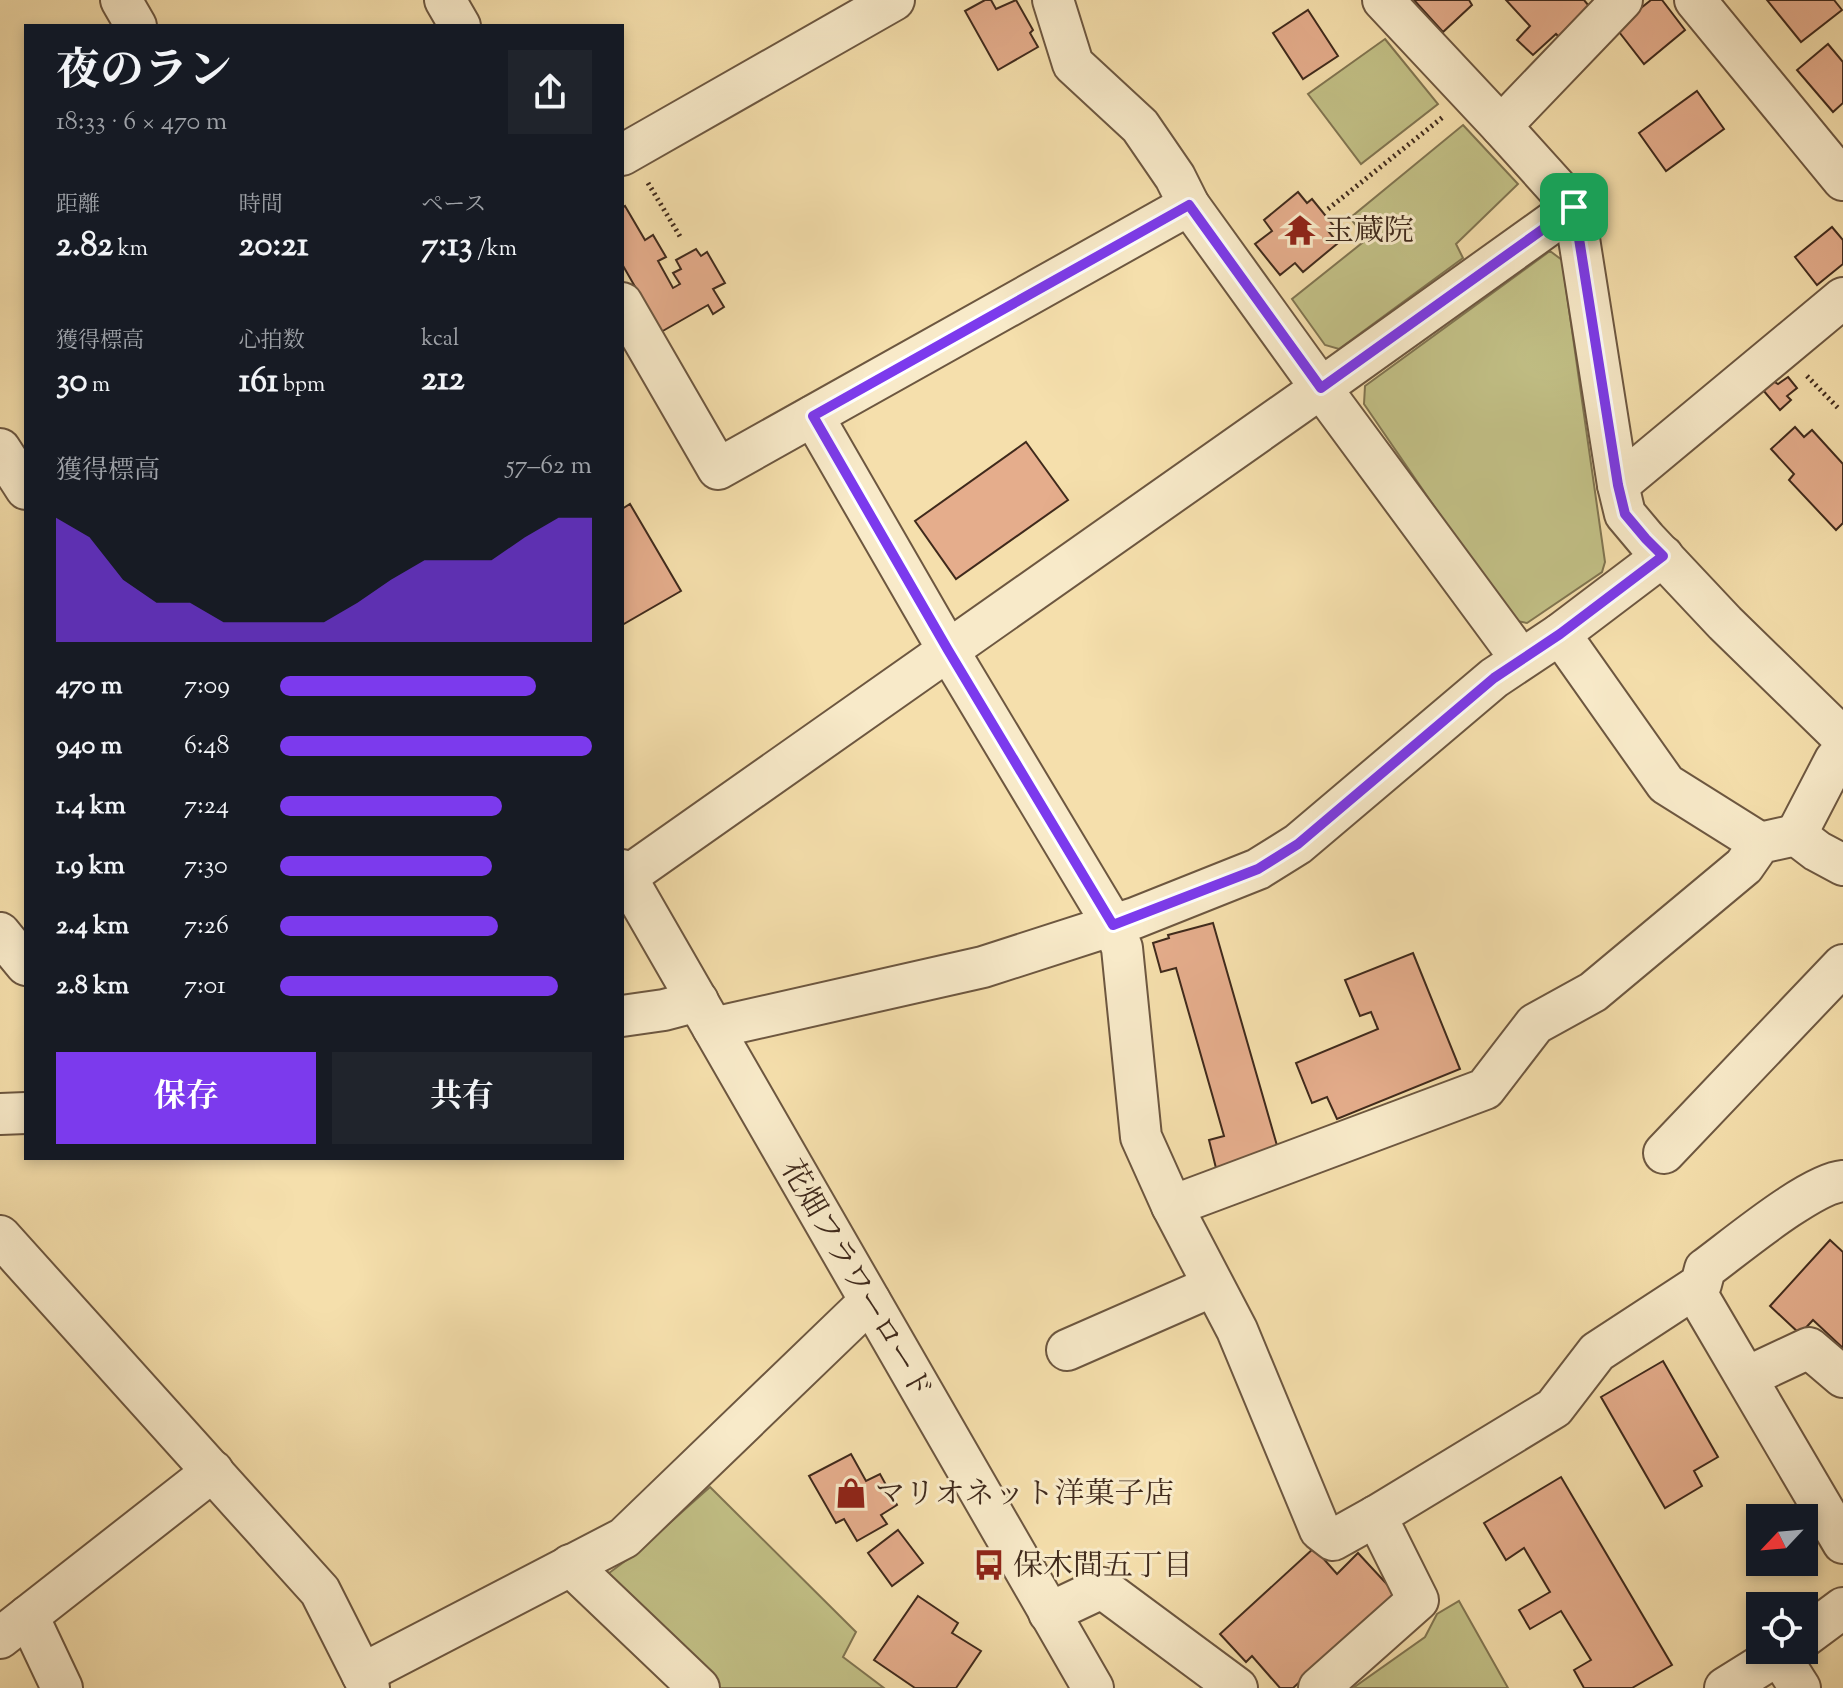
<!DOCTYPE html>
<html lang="ja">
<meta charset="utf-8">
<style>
:root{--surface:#171b24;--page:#20242c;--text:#f1f3f6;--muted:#9ea1a6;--accent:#7c3aed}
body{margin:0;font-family:"Sorts Mill Goudy","Noto Serif JP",serif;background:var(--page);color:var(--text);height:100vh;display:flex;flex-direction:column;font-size:30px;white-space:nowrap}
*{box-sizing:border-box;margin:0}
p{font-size:26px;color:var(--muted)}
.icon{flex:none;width:44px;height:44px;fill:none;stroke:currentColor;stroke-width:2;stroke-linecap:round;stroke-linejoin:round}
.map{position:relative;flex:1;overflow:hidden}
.panel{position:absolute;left:24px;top:24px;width:600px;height:1136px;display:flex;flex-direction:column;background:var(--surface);border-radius:0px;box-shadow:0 4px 12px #0003}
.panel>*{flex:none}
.needle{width:52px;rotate:244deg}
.controls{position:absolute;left:1746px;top:1504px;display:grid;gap:16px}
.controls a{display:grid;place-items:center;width:72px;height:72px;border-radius:0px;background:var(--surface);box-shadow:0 4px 12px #0003;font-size:40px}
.pin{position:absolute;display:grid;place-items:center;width:68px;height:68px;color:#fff;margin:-34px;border-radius:16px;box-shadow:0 4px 12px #0006}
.round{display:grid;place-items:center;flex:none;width:84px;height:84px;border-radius:0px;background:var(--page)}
.headline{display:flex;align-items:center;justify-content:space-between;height:136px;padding:0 32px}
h1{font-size:44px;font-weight:700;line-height:60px}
.metrics{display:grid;grid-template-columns:repeat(3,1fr);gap:12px;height:136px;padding:8px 32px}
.metrics div{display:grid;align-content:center}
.metrics b{font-size:34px;font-weight:700}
.metrics small{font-size:22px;font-weight:400}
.metrics p{font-size:22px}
.chart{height:224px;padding:16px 32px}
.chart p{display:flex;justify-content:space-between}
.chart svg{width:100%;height:144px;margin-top:8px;fill:var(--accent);opacity:.7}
.cta{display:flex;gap:16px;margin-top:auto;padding:16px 32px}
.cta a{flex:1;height:92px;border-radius:0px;background:var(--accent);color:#fff;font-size:32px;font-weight:700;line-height:92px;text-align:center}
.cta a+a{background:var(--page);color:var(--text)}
ul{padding:0 32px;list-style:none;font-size:26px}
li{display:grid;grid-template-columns:128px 96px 1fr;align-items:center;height:60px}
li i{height:20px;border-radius:10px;background:var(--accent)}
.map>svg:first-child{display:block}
.green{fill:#c2c086;stroke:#817551;stroke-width:2}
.building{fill:#e5ad8c;stroke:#402a1c;stroke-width:2}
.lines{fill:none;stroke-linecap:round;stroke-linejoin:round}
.minor-casing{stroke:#6d5740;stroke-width:44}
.path{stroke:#402a1c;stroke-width:5;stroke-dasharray:2 4;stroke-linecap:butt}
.minor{stroke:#f8eac9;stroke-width:40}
.route-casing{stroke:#fff;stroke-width:16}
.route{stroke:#7c3aed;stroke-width:10}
.labels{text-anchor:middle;stroke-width:6;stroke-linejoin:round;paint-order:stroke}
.poi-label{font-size:30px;fill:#402a1c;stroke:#f8eac9;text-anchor:start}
.street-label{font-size:30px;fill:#402a1c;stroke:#f8eac9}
</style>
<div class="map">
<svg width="1843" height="1688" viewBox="0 0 1843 1688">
<rect width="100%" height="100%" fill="#f5dfac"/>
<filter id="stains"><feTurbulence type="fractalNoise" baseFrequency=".0025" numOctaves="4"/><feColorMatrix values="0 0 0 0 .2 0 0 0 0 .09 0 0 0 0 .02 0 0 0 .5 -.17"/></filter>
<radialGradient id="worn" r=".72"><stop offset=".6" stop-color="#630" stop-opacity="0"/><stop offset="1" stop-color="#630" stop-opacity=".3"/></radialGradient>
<!-- green -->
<g class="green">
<polygon points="1385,39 1438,104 1361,164 1308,94"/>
<polygon points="1463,125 1518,184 1456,244 1463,258 1339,349 1325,345 1292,299 1367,239 1350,218"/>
<polygon points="1550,251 1562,260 1605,562 1602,572 1527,623 1512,620 1364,404 1365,386"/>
<polygon points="710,1487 856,1632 843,1657 884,1688 719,1688 605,1576 636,1553"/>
<polygon points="1459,1601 1508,1688 1353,1688 1425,1637 1437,1614"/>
</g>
<!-- building -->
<g class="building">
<polygon points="985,0 991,0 996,9 1016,0 1033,30 1030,33 1038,47 998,70 965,11"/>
<polygon points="1414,0 1469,0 1472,5 1443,32"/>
<polygon points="1506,0 1584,0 1589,6 1560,38 1556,34 1533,55 1517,40 1530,26"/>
<polygon points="1651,0 1662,0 1685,30 1644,64 1616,28"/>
<polygon points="1767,0 1834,0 1842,10 1801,42"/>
<polygon points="1308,10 1338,56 1303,79 1273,33"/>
<polygon points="1828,44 1843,62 1843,103 1833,112 1797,70"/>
<polygon points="1697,91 1724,129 1666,171 1639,133"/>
<polygon points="1298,192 1307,203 1312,199 1334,226 1328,231 1338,243 1303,272 1295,263 1280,275 1255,244 1272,231 1264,220"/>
<polygon points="625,206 645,240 653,235 666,257 658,261 673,288 680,284 673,273 681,269 676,260 696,249 701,256 707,252 725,283 713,289 724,307 713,314 708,305 661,332 622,264 622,208"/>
<polygon points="1832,227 1843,240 1843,264 1817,285 1795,257"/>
<polygon points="1788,377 1797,388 1787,396 1791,400 1780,410 1763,390 1773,381 1778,384"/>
<polygon points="1795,427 1804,437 1812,430 1843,464 1843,523 1836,530 1789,480 1794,474 1771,449"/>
<polygon points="1026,442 1068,500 956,579 915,521"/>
<polygon points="630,504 681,591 622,625 622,509"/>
<polygon points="1213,923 1280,1156 1216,1168 1209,1140 1224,1136 1176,968 1161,972 1153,943 1169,938 1168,935"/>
<polygon points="1413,953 1460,1069 1337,1119 1327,1097 1312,1103 1296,1063 1378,1029 1371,1012 1360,1016 1345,980"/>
<polygon points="1830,1240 1843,1252 1843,1348 1813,1320 1800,1334 1770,1306"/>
<polygon points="1663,1361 1718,1457 1694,1471 1702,1486 1665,1508 1601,1397"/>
<polygon points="851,1454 866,1481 880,1474 897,1505 881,1515 887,1524 857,1541 844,1519 836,1523 809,1476"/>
<polygon points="1561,1477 1672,1665 1632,1688 1584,1688 1574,1670 1591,1660 1561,1611 1530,1629 1519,1610 1550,1592 1524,1548 1506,1560 1484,1523"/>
<polygon points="898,1530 923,1563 892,1586 868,1553"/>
<polygon points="1314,1548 1337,1574 1358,1553 1396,1594 1293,1688 1280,1688 1252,1656 1246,1662 1220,1634"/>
<polygon points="918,1596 958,1623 952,1633 981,1651 956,1688 915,1688 874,1660"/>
</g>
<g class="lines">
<defs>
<g id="minor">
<polyline points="121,0 136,26"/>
<polyline points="445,0 460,26"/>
<polyline points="1053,0 1073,64 1140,126 1175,177 1189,205 1321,388 1521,659"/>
<polyline points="1383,0 1501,126 1574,207 1618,485 1625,514 1646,539 1725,623 1843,738"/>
<polyline points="1695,0 1843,180"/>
<polyline points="1501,126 1622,0"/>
<polyline points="622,155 894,0"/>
<polyline points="622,303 718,469 1189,205"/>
<path d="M813,416l135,234 165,275 9,23 19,189 31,69 65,124 83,200 13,10 43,-24 178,-108 43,-56 104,-68 4,-15c30,-22 105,-85 138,-88"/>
<polyline points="0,449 26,489"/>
<polyline points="1618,485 1843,298"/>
<polyline points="1560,634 1666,784 1760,843"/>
<polyline points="1796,835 1835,760 1843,751"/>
<polyline points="622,870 1093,1688"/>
<polyline points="626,877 1321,388 1574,207"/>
<polyline points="0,933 26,965"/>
<polyline points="622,1016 664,1010 698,1001"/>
<polyline points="713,1028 983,967 1135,918 1258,869 1298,844 1494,678 1560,634 1663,556"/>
<polyline points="0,1114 26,1113"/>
<polyline points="1664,1153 1843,965"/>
<polyline points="1172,1206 1485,1089 1535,1024 1593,992 1744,866 1760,843 1796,835 1817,851 1843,865"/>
<polyline points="0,1236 320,1591 369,1688"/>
<polyline points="1694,1289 1843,1543"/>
<polyline points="1067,1350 1213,1286"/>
<polyline points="1747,1377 1809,1348 1843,1377"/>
<polyline points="570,1565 699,1688"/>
<polyline points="1049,1613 1102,1588 1237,1688"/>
<polyline points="28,1616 62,1688"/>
<polyline points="1804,1637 1843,1608"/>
<polyline points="0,1638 213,1471"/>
<polyline points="1779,1655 1800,1688"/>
<polyline points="362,1674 624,1538 870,1301"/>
<polyline points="1319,1688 1418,1600 1376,1516"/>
<polyline points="1725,1688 1786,1650"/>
</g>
</defs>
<!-- minor casing -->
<use href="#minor" class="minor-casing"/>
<!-- path -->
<g class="path">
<polyline points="648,183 681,238"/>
<polyline points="1328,209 1443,117"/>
<polyline points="1807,376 1838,408"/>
</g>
<!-- minor -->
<use href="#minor" class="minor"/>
</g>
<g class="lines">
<defs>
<polygon id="route" points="1189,205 1321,388 1574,207 1618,485 1625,514 1646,539 1663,556 1560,634 1494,678 1298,844 1258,869 1113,925 948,650 813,416"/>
</defs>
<!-- route casing -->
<use href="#route" class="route-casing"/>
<!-- route -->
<use href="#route" class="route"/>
</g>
<!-- icons -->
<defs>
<symbol id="temple-bare" viewBox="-9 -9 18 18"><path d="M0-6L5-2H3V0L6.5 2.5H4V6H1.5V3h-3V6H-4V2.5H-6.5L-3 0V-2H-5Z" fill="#8f2418" stroke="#f8eac9" stroke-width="2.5" paint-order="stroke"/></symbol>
<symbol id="shop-bare" viewBox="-9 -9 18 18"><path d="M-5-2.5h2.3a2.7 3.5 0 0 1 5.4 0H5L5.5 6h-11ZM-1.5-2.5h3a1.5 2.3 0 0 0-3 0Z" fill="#8f2418" stroke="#f8eac9" stroke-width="2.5" paint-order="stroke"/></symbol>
<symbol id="bus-bare" viewBox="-9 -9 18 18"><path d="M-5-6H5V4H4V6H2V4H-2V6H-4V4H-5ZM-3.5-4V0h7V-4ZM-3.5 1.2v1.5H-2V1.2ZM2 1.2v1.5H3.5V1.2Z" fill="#8f2418" stroke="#f8eac9" stroke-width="2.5" paint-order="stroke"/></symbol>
</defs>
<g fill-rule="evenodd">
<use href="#temple-bare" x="1278" y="208" width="44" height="44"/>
<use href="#shop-bare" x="829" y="1471" width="44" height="44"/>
<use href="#bus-bare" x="967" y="1543" width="44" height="44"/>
</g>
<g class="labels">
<!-- poi labels -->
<g class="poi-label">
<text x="1324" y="240">玉蔵院</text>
<text x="875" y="1503">マリオネット洋菓子店</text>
<text x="1013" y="1575">保木間五丁目</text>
</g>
<!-- street labels -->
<g class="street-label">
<text transform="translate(857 1279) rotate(60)" y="10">花畑フラワーロード</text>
</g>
</g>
<rect width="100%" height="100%" filter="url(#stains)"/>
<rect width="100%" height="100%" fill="url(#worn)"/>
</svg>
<div class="controls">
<a><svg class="needle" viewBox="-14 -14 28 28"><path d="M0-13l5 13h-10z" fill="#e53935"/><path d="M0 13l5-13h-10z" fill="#9ea1a6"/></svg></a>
<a><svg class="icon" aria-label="locate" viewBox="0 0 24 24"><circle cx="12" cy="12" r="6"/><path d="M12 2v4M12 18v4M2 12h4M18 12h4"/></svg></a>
</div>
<div class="pin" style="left:1574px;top:207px;background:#1e9e55"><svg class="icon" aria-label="arrive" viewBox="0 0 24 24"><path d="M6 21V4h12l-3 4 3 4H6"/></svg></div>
<section class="panel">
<div class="headline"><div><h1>夜のラン</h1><p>18:33 · 6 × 470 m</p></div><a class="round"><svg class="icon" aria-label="share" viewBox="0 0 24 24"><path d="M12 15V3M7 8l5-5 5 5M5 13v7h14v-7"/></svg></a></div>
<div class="metrics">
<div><p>距離</p><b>2.82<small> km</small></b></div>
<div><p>時間</p><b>20:21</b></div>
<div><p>ペース</p><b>7:13<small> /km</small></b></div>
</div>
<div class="metrics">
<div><p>獲得標高</p><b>30<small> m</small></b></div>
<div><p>心拍数</p><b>161<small> bpm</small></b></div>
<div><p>kcal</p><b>212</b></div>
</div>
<div class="chart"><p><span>獲得標高</span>57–62 m</p>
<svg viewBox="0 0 160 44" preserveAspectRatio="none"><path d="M0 44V6L10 12L20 25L30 32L40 32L50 38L60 38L70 38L80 38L90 32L100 25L110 19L120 19L130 19L140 12L150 6L160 6V44z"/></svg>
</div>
<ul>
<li><b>470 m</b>7:09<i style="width:82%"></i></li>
<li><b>940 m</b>6:48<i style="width:100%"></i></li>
<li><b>1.4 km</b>7:24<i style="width:71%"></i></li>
<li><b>1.9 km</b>7:30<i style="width:68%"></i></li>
<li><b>2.4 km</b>7:26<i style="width:70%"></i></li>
<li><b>2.8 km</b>7:01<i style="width:89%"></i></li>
</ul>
<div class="cta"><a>保存</a><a>共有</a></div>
</section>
</div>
